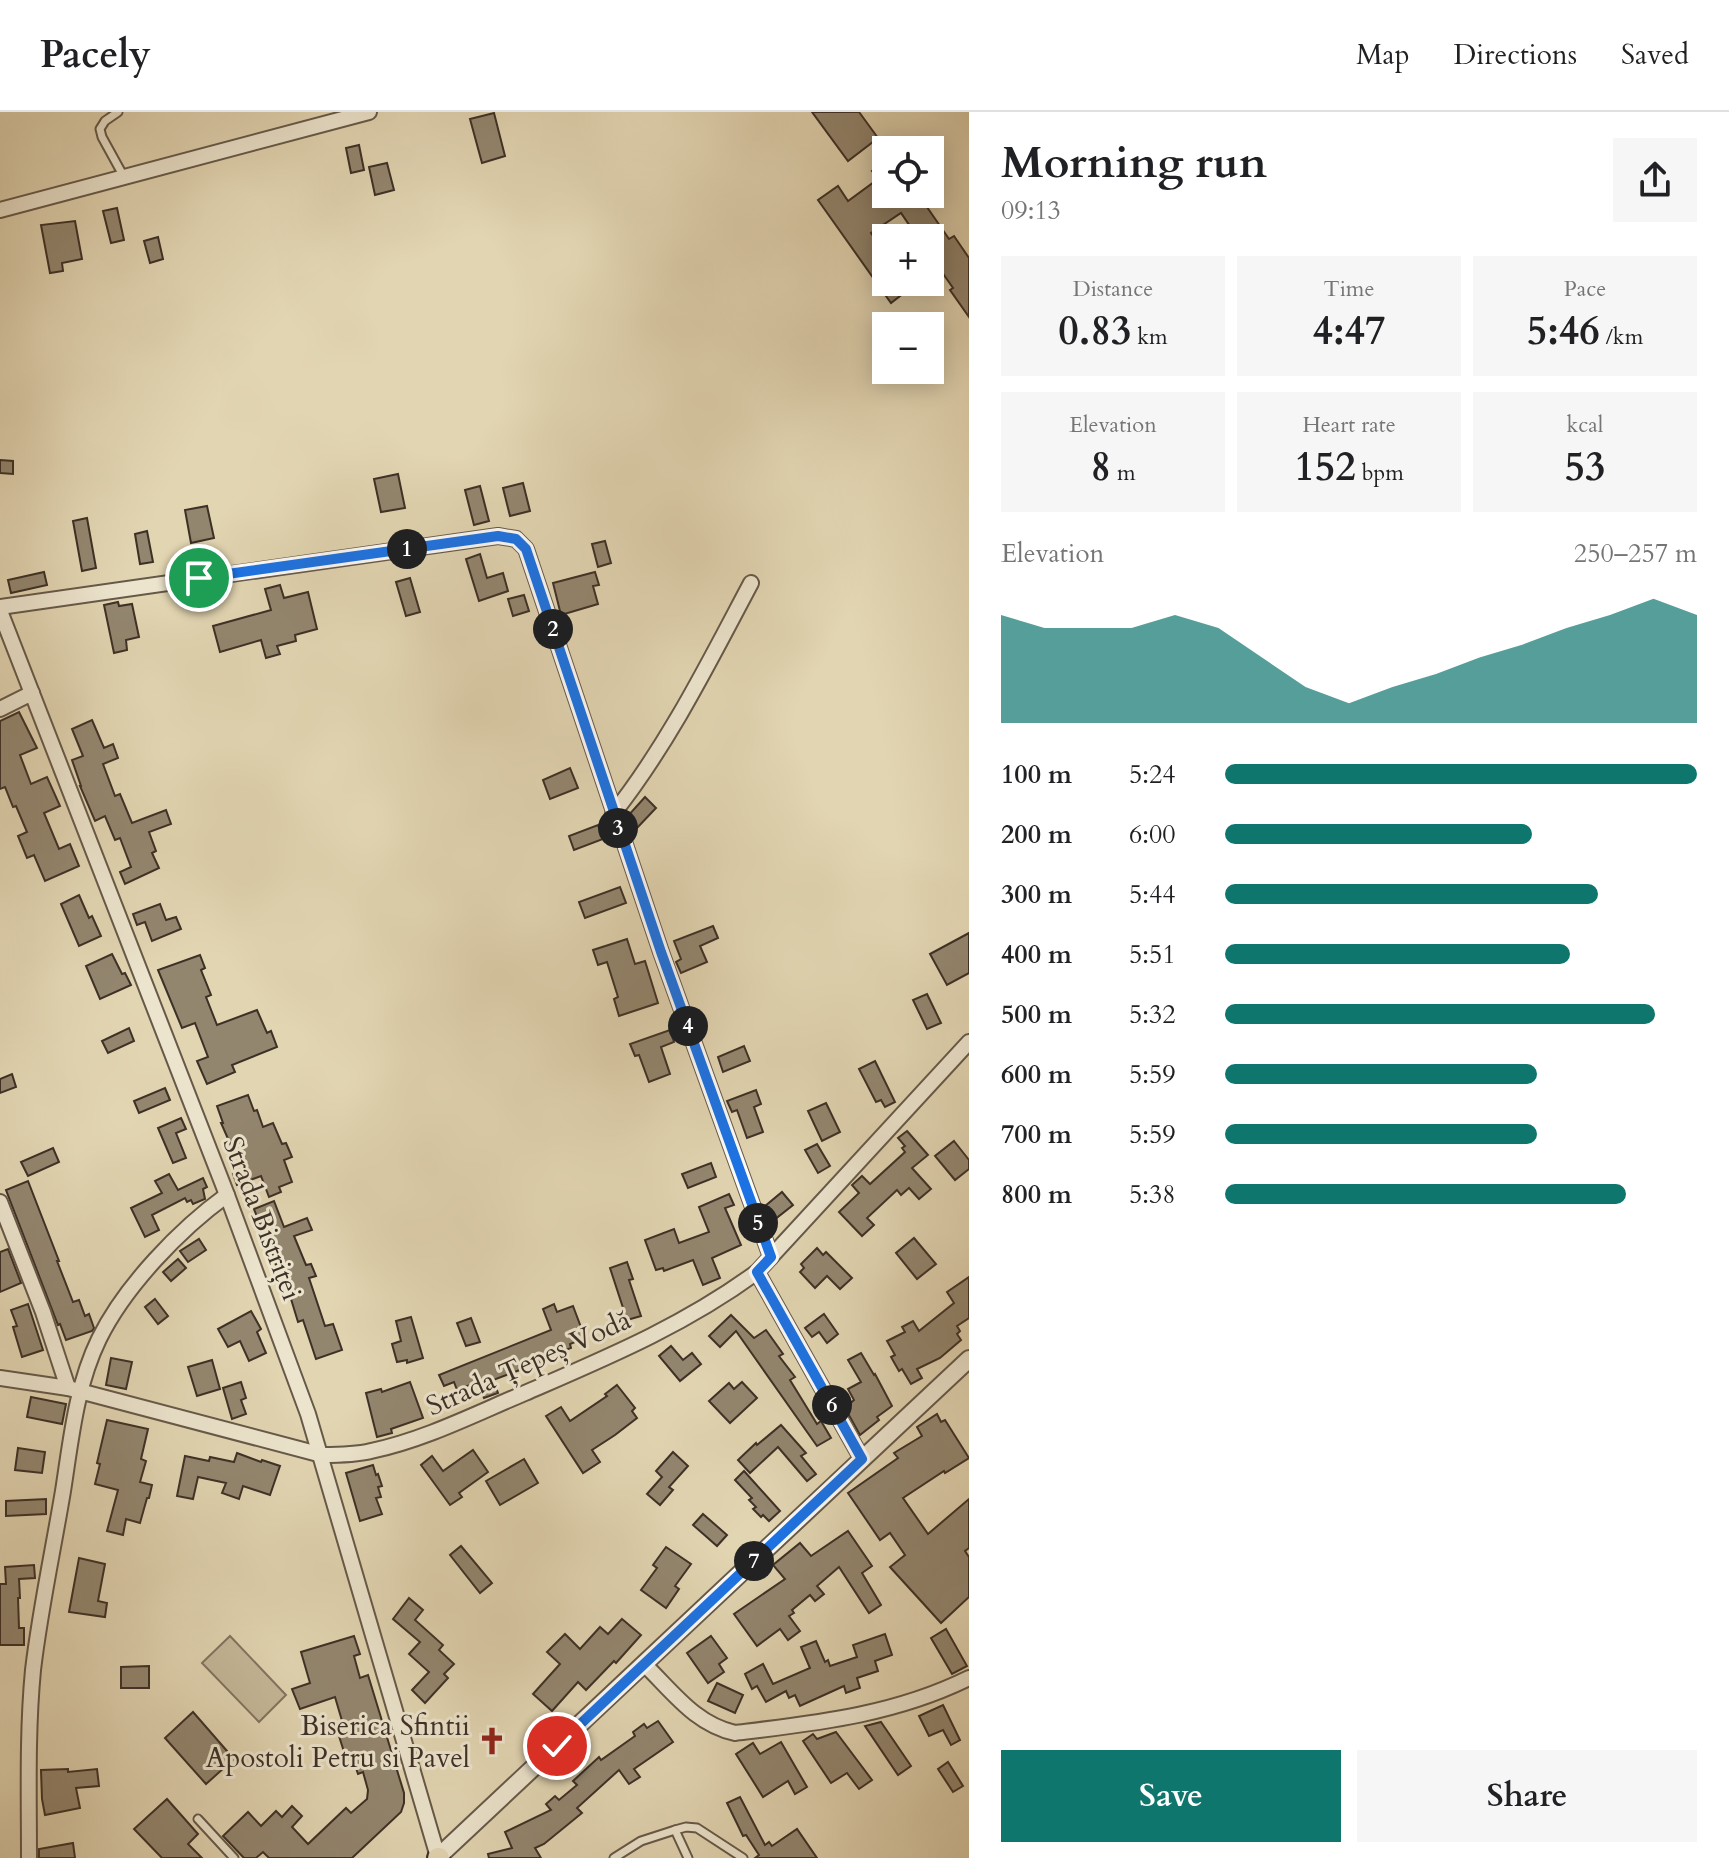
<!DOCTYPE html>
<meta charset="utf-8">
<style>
:root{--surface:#fff;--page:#f6f6f6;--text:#202124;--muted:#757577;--line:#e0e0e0;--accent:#0f766e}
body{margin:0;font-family:Cardo,serif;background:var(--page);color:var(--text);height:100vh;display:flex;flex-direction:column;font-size:30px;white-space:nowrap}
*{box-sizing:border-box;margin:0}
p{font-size:26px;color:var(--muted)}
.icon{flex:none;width:44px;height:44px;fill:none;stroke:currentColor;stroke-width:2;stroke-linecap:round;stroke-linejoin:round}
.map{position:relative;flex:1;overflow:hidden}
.sheet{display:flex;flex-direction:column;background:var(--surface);width:760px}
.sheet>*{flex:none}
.buttons{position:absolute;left:872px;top:24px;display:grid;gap:16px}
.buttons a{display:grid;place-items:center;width:72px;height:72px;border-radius:0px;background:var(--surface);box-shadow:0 4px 20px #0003;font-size:40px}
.pin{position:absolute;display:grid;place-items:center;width:68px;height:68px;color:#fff;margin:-34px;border:4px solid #fff;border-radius:50%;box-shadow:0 2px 8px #0007}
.km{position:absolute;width:40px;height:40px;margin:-20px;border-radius:50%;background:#222;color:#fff;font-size:22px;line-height:40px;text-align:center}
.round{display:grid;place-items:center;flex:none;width:84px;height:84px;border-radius:0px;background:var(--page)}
.head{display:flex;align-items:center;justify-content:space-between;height:136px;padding:0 32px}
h1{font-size:44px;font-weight:700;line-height:60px}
.stats{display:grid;grid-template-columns:repeat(3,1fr);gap:12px;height:136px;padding:8px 32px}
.stats div{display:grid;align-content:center;border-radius:0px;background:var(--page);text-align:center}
.stats b{font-size:40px;font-weight:700}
.stats small{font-size:22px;font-weight:400}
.stats p{font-size:22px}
.chart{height:224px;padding:16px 32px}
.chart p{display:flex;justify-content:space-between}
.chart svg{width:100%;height:144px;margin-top:8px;fill:var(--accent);opacity:.7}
.cta{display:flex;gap:16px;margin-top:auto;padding:16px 32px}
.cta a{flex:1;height:92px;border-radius:0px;background:var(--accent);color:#fff;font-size:32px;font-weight:700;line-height:92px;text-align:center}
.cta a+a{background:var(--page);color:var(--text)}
ul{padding:0 32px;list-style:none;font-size:26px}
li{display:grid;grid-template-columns:128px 96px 1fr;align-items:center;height:60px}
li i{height:20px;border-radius:10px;background:var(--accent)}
header{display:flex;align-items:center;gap:48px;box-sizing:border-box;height:112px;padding:0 40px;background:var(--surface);border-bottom:2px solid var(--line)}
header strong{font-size:38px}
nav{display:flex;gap:44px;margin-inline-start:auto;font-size:28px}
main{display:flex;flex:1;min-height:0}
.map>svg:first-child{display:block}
.green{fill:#c6b99a;stroke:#827460;stroke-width:2}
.building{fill:#93866f;stroke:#3d3026;stroke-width:2}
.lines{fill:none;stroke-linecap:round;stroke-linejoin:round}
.service-casing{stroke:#665949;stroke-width:11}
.minor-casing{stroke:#665949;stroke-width:18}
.tertiary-casing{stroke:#665949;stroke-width:20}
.primary-casing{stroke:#3d3026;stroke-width:24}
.service{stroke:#ece4cd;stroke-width:7}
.minor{stroke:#ece4cd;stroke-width:14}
.tertiary{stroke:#ece4cd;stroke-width:16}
.primary{stroke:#e2d5b2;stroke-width:20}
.route-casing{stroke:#fff;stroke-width:16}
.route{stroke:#1a73e8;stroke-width:10}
.labels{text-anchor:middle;stroke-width:6;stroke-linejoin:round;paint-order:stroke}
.street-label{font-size:28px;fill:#3d3026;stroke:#ece4cd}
.poi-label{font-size:28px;fill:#3d3026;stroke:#ece4cd;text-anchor:end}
</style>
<header>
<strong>Pacely</strong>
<nav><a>Map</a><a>Directions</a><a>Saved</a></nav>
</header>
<main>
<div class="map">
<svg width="969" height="1746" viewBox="0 0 969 1746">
<rect width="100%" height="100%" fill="#e2d5b2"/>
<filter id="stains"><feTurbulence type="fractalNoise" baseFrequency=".0025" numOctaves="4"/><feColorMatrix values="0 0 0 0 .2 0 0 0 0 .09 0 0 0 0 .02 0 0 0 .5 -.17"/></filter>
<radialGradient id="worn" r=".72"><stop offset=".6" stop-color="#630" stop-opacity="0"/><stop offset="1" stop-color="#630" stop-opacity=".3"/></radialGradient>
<!-- green -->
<polygon class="green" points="230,1524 286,1583 259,1610 202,1551"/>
<!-- building -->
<g class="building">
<polygon points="812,0 859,0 878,26 848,49"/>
<polygon points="494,1 505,44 482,51 470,7"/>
<polygon points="359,33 364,58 351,61 346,36"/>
<polygon points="886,49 886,82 918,82 949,127 954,124 969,146 969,205 950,178 953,176 930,143 930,126 918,126 901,101 871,121 886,143 886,170 904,170 909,177 891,191 818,88 838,74 848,89 878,67 872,59"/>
<polygon points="387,51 394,78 375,83 369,55"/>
<polygon points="117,96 124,128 111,131 103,99"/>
<polygon points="75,109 82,147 62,151 63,159 50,161 41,113"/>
<polygon points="158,125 163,147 150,151 144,129"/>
<polygon points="0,348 13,349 13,362 0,361"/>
<polygon points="398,362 405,396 381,400 374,367"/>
<polygon points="523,371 530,399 510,404 503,376"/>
<polygon points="480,374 489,409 474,413 465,378"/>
<polygon points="207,394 214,426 191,431 185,398"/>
<polygon points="87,406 96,456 82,459 73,409"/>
<polygon points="147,419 153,450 140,452 135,422"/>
<polygon points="605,429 611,451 598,455 592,432"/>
<polygon points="480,442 487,466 503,461 508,479 479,489 466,447"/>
<polygon points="44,460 47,473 11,481 8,468"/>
<polygon points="595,460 599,473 593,474 598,492 561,503 553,471"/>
<polygon points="410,466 420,500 406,504 396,470"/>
<polygon points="280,473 284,486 308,480 317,517 295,523 296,529 277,534 280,542 266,546 261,528 220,540 213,514 271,498 265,477"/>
<polygon points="524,483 529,499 513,504 508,487"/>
<polygon points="118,490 119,494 132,492 139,525 126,528 127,538 114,541 104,493"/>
<polygon points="19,600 37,636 20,643 31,672 47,665 60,694 44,701 59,737 70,732 79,754 45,769 34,743 27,746 18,724 27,720 16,694 13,695 5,675 0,677 0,609"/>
<polygon points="92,608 104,636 113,632 118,646 103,652 115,684 120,682 132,711 166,698 171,712 149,720 156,739 152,741 159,756 125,772 120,760 131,755 120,726 115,728 105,704 95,709 80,674 81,674 72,648 83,644 72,617"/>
<polygon points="570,656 578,676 550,687 543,668"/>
<polygon points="645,685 656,696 636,717 628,709 626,706"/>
<polygon points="598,713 603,727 574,738 569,724"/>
<polygon points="620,775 626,791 585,806 579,790"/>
<polygon points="79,783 89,806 92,804 101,824 79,834 61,792"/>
<polygon points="160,792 166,808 176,805 181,817 152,829 145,810 137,813 133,802"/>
<polygon points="713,814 718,826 700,834 707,850 681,861 676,850 681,847 674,829"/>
<polygon points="969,821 969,861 947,873 930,842"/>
<polygon points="627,827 635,852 645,849 658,891 619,904 614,887 618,885 607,850 598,853 593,838"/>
<polygon points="112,842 122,862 125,861 131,873 100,887 86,854"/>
<polygon points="200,843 205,856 201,858 211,883 206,885 217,913 257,898 267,921 271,919 277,935 232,953 235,960 207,972 197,949 208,945 195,911 182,916 158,858"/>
<polygon points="927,882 941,911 927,917 913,888"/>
<polygon points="129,916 134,929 108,941 102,929"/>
<polygon points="670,918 674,930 661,935 670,962 649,970 639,943 635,944 630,932"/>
<polygon points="744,934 750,949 723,960 718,945"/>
<polygon points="875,949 895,990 885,995 881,988 876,990 859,957"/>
<polygon points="12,962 16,975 0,981 0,967"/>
<polygon points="165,976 170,988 139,1001 134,989"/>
<polygon points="756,978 761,992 754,995 763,1020 747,1026 737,998 732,1000 727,989"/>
<polygon points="248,983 254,999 257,998 263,1015 273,1011 282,1032 286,1031 292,1045 284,1048 292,1070 279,1075 281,1080 269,1085 261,1064 237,1073 233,1062 247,1057 240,1036 233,1038 221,1011 223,1011 217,994"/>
<polygon points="826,991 840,1020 822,1029 808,999"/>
<polygon points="181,1006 186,1017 176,1021 186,1046 173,1051 158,1016"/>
<polygon points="907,1019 928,1043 912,1056 931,1077 919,1087 909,1076 901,1083 897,1078 867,1106 874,1113 862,1124 839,1100 859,1081 852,1073 862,1064 870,1072 905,1040 902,1036 905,1034 898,1026"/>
<polygon points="954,1029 969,1048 969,1057 955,1068 935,1044"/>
<polygon points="817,1032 830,1054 818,1061 805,1038"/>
<polygon points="53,1036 59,1050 28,1064 21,1050"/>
<polygon points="711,1051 716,1065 688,1076 682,1062"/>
<polygon points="169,1062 178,1078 203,1066 207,1075 203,1077 205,1087 193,1092 191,1088 187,1090 185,1086 152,1103 159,1118 145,1125 131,1096 162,1081 155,1069"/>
<polygon points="28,1069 59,1149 57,1149 73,1190 79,1188 85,1204 89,1202 94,1216 92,1219 66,1228 60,1212 58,1213 6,1078"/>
<polygon points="782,1080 793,1093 774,1108 764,1095"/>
<polygon points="729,1082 734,1093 725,1096 741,1133 712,1146 720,1166 703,1173 693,1148 664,1159 663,1156 656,1158 645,1128 674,1117 679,1131 709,1120 699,1095"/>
<polygon points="274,1089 284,1115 307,1106 312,1118 294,1124 306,1153 311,1152 316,1164 309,1166 325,1214 333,1212 342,1238 316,1247 303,1208 298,1210 281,1154 277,1156 263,1115 261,1115 254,1097"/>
<polygon points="914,1126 936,1152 917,1167 896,1141"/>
<polygon points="199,1127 206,1138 188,1150 180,1139"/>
<polygon points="817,1136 823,1143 826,1140 852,1166 840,1177 827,1164 815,1176 800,1160 804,1156 801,1152"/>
<polygon points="8,1137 21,1171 0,1180 0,1140"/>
<polygon points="178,1147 186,1156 171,1169 163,1160"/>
<polygon points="627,1150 633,1167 629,1168 641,1204 627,1208 610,1156"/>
<polygon points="969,1165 969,1206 957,1214 960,1219 957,1222 961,1228 940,1246 917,1257 922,1266 911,1272 902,1257 899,1259 891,1245 895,1243 887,1229 905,1220 902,1215 913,1209 919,1219 954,1191 947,1180"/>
<polygon points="155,1187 168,1204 158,1212 145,1195"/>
<polygon points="28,1192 43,1238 22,1245 13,1215 17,1214 11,1198"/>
<polygon points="554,1192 557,1200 573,1194 585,1226 570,1232 571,1236 542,1247 544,1249 493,1268 498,1281 484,1286 478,1270 457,1278 454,1270 444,1274 439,1263 551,1218 543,1197"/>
<polygon points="251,1199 261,1217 257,1220 266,1241 249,1249 240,1229 228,1235 218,1217"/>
<polygon points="824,1202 838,1222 827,1231 819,1220 812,1225 805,1216"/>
<polygon points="731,1203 754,1226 766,1218 783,1242 779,1244 795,1265 790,1268 817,1312 821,1309 831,1326 817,1334 736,1219 720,1235 709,1224"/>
<polygon points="411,1205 423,1246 407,1251 407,1248 397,1250 392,1232 401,1229 396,1209"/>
<polygon points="471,1206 480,1230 466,1234 457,1211"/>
<polygon points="671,1234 683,1248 692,1241 701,1252 680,1269 659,1244"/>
<polygon points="861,1241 874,1263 875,1262 892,1294 877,1305 879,1308 860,1323 845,1296 854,1288 848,1277 861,1270 848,1248"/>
<polygon points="111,1246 132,1250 126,1277 106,1273"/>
<polygon points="212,1248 220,1277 197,1284 188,1255"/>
<polygon points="241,1270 246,1286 241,1288 246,1302 232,1307 223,1276"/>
<polygon points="410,1270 423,1306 391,1317 392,1321 377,1325 366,1281 381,1277 382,1280"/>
<polygon points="742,1270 757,1286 730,1311 709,1289 729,1271 734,1277"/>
<polygon points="617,1273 635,1296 632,1299 637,1306 615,1323 592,1338 600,1350 583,1361 546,1304 561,1295 570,1309 607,1284 605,1282"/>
<polygon points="31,1285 66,1292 62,1312 27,1305"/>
<polygon points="937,1302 941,1310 945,1308 969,1346 945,1361 944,1359 903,1386 928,1422 969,1387 969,1436 965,1439 969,1445 969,1485 941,1511 890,1455 905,1443 890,1421 880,1428 848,1381 898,1346 894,1341 922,1324 917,1315"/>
<polygon points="107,1308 148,1317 141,1347 146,1349 140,1370 152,1373 149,1386 147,1386 140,1411 126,1407 123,1423 107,1419 118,1378 95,1372 100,1352 97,1351"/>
<polygon points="781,1313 806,1341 801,1344 816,1362 807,1369 778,1335 750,1361 738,1348 756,1331 757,1333"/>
<polygon points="18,1336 45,1340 42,1361 15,1358"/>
<polygon points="473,1338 488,1360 459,1381 462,1385 450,1393 421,1353 432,1344 443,1359"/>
<polygon points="673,1340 688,1354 669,1375 673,1378 660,1393 647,1382 662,1365 656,1359"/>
<polygon points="237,1341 261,1350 262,1348 280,1354 270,1383 243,1374 239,1387 222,1381 226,1371 198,1365 193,1387 177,1384 185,1344 209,1349 210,1345 234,1350"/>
<polygon points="524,1347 538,1371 500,1393 486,1369"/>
<polygon points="373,1353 376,1363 378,1362 382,1374 378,1375 381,1385 376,1386 382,1402 360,1409 346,1361"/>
<polygon points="744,1359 780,1399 769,1409 763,1403 761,1405 753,1397 756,1395 749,1388 752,1386 735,1368"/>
<polygon points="46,1387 46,1402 6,1404 6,1389"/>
<polygon points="703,1402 727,1423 717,1434 693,1413"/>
<polygon points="848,1419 872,1454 862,1461 881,1493 869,1501 839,1455 817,1474 824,1482 815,1489 810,1483 792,1498 794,1501 789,1504 800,1519 788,1528 780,1517 757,1534 734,1502 785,1467 773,1453 800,1431 811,1444"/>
<polygon points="461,1434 492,1471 480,1481 450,1443"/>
<polygon points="666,1435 691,1452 675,1474 679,1477 666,1496 641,1478 657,1456 653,1453"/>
<polygon points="79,1446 105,1452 98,1489 107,1491 105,1505 69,1500"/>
<polygon points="34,1453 35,1466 19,1467 20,1486 18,1486 19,1516 24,1516 24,1533 0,1533 0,1472 6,1472 5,1455"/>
<polygon points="409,1486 423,1498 415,1508 443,1533 439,1538 454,1552 444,1562 448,1566 425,1591 412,1578 429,1560 409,1542 420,1530 393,1507"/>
<polygon points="622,1507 641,1523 616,1551 614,1549 586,1578 578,1570 552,1599 533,1582 560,1552 547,1540 565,1522 580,1537 600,1515 608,1522"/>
<polygon points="946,1517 967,1554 952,1562 931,1526"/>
<polygon points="885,1522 892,1543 875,1549 878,1559 857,1566 860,1576 846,1581 844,1574 800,1594 795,1583 789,1586 786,1579 766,1590 757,1574 752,1577 745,1562 763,1552 773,1572 810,1556 801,1535 816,1529 825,1550 828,1548 830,1554 857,1545 853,1533"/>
<polygon points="354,1524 360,1542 354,1544 360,1566 368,1563 404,1681 404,1691 401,1700 352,1746 269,1746 263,1740 256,1746 244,1746 223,1724 248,1700 261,1714 276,1699 282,1705 292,1694 302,1704 292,1715 308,1732 346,1696 351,1701 367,1687 368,1678 363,1660 358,1662 352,1644 346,1646 338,1621 345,1619 335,1585 300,1597 292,1577 310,1571 301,1540"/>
<polygon points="711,1524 727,1546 719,1552 724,1560 708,1571 687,1541"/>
<polygon points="149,1554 149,1576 121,1576 121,1555"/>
<polygon points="717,1571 743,1583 735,1601 708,1589"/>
<polygon points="943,1593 960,1628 951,1633 943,1618 929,1624 919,1604"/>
<polygon points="193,1600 234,1647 206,1672 165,1626"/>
<polygon points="658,1609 673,1630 634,1657 640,1665 629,1672 619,1658 577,1696 582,1701 544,1732 535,1736 541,1746 489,1746 488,1742 512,1736 505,1720 551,1698 546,1692 555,1684 559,1688 577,1673 573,1669 599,1645 601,1648 635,1624 633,1620 644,1612 647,1616"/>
<polygon points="881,1610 911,1654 898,1663 865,1614"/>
<polygon points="836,1620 872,1668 859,1677 847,1661 831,1671 803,1629 813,1622 817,1627"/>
<polygon points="781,1630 807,1675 795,1682 788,1669 763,1685 736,1642 753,1631 760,1642"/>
<polygon points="948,1650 963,1674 953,1680 938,1657"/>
<polygon points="68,1657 68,1660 97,1657 99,1674 76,1676 80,1696 45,1703 42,1687 41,1658"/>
<polygon points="740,1685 765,1733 769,1730 772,1734 797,1717 817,1746 755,1746 759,1743 746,1723 743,1724 727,1691"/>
<polygon points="167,1687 198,1722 188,1732 202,1746 162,1746 134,1717"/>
<polygon points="73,1731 75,1746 39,1746 39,1737"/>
</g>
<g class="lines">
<defs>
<g id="service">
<polyline points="118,0 105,9 100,17 102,25 124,65"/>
<polyline points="198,1707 234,1746"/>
<polyline points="675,1718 686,1715 697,1716 743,1746"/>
<polyline points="614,1746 641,1729 675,1718 688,1746"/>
</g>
<g id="minor">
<polyline points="0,98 369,0"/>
<polyline points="0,495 498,424 516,427 526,437 661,840 771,1145"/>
<polyline points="0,499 227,1083 308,1302 438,1745"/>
<polyline points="0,597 32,581"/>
<path d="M613,702c56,-71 96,-152 138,-231"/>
<polyline points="0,1090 43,1200 68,1276"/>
<polyline points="757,1160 862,1347"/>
<path d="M0,1266l68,10 254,67c16,0 33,0 49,-4 53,-11 104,-37 154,-58 83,-36 158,-67 232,-121l212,-230"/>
<path d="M645,1553c28,27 50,59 90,68 82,-10 159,-18 234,-55"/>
<path d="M29,1746c0,-62 -2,-125 4,-188 7,-60 20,-119 30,-179 8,-51 13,-105 36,-152 26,-53 81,-110 128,-144"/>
</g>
<polyline id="tertiary" points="438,1745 969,1247"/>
<polyline id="primary" points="438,1746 439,1746"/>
</defs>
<!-- service casing -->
<use href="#service" class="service-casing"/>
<!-- minor casing -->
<use href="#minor" class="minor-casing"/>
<!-- tertiary casing -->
<use href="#tertiary" class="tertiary-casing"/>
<!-- primary casing -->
<use href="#primary" class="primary-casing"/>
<!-- service -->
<use href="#service" class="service"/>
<!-- minor -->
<use href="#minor" class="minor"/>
<!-- tertiary -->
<use href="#tertiary" class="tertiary"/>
<!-- primary -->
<use href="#primary" class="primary"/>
</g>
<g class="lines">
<defs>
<polyline id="route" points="199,466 498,424 516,427 526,437 661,840 771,1145 757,1160 862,1347 557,1634"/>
</defs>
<!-- route casing -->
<use href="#route" class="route-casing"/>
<!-- route -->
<use href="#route" class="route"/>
</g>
<!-- icons -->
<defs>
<symbol id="church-bare" viewBox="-9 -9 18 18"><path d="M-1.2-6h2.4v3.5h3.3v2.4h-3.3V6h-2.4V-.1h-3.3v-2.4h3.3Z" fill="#8f2418" stroke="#ece4cd" stroke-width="2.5" paint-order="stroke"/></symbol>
</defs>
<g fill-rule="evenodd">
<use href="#church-bare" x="472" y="1609" width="40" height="40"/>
</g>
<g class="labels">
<!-- street labels -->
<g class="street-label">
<text transform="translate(263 1106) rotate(69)" y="10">Strada Bistriței</text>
<text transform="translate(528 1250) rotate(-24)" y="10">Strada Țepeș Vodă</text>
</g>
<!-- poi labels -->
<g class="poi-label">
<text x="470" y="1623">Biserica Sfintii<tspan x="470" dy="32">Apostoli Petru si Pavel</tspan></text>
</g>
</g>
<rect width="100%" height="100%" filter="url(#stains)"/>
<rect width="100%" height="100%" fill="url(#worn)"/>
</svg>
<div class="buttons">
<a><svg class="icon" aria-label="locate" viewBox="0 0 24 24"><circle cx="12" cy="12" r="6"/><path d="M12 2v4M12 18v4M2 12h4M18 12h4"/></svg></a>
<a>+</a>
<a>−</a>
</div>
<div class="pin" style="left:199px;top:466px;background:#1e9e55"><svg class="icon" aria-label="arrive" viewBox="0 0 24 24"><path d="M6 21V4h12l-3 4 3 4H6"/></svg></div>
<div class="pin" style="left:557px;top:1634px;background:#d93025"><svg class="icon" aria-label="check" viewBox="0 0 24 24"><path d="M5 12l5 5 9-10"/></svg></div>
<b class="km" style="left:407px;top:437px">1</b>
<b class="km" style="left:553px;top:517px">2</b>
<b class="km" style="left:618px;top:716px">3</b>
<b class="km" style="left:688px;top:914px">4</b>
<b class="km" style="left:758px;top:1111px">5</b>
<b class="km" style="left:832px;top:1293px">6</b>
<b class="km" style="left:754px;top:1449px">7</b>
</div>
<section class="sheet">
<div class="head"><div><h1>Morning run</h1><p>09:13</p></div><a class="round"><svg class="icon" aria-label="share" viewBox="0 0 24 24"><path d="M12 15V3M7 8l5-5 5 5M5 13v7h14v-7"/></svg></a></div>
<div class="stats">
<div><p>Distance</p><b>0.83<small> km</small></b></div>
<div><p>Time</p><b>4:47</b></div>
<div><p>Pace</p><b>5:46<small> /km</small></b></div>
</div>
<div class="stats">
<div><p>Elevation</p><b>8<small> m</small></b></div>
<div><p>Heart rate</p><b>152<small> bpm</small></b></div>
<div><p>kcal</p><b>53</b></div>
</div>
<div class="chart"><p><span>Elevation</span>250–257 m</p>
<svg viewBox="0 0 160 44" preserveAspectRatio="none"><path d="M0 44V11L10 15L20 15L30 15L40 11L50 15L60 24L70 33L80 38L90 33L100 29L110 24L120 20L130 15L140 11L150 6L160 11V44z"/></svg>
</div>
<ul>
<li><b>100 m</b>5:24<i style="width:100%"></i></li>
<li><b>200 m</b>6:00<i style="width:65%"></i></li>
<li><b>300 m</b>5:44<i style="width:79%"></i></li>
<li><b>400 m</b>5:51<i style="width:73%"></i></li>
<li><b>500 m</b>5:32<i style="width:91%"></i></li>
<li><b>600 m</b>5:59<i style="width:66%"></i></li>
<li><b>700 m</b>5:59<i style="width:66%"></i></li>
<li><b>800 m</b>5:38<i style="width:85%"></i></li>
</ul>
<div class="cta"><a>Save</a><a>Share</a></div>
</section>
</main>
